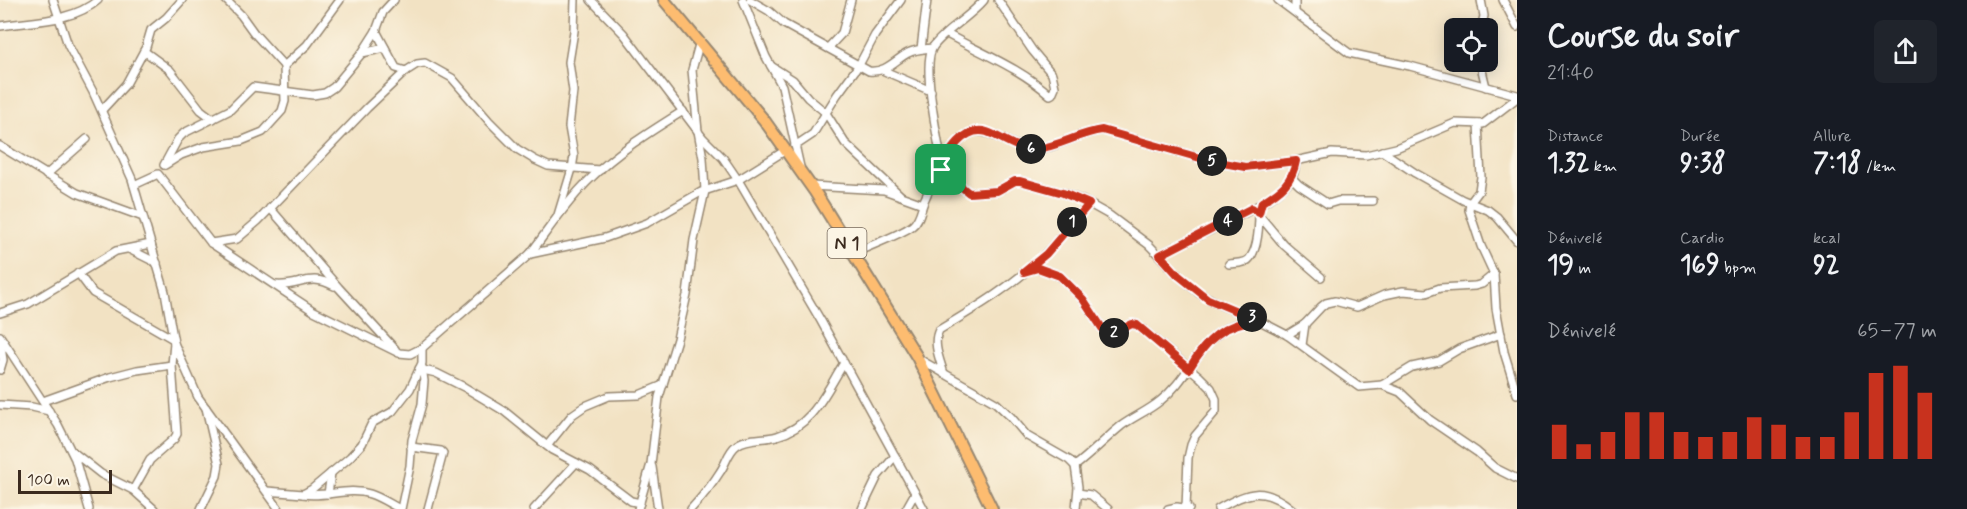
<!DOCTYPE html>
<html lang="fr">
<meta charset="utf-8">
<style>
:root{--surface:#171b24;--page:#20242c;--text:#f1f3f6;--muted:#9ea1a6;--accent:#c8321e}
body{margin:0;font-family:Mynerve,sans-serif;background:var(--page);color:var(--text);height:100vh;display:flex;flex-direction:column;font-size:22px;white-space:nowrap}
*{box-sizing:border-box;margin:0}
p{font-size:20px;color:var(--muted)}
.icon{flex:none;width:33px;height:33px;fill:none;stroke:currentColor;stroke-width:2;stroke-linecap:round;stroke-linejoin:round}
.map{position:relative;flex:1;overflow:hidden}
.details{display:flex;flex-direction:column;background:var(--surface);width:450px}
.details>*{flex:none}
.tools{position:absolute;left:1444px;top:18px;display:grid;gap:12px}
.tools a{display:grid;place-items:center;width:54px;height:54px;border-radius:9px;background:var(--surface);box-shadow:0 3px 15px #0003;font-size:30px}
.scale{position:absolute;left:18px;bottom:15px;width:94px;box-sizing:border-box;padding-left:6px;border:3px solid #3b2a1e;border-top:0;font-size:16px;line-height:21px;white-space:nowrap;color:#3b2a1e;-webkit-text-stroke:4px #fcf5e5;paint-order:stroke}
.pin{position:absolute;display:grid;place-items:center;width:51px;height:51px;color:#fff;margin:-26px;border-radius:12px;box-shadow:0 3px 9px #0006}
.km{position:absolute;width:30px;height:30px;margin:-15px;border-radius:50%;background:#222;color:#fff;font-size:16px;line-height:30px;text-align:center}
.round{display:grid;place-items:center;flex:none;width:63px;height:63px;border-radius:9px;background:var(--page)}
.summary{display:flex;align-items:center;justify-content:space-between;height:102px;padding:0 30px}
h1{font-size:33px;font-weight:700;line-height:45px}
.stats{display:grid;grid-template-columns:repeat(3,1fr);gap:9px;height:102px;padding:6px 30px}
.stats div{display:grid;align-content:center}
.stats b{font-size:26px;font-weight:700}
.stats small{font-size:16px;font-weight:400}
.stats p{font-size:16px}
.chart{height:168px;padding:12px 30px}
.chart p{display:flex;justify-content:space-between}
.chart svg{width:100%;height:108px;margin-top:6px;stroke:var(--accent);stroke-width:6}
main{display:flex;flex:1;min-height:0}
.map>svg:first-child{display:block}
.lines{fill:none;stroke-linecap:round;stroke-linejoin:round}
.minor-casing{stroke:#968670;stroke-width:10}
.highway-casing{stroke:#968670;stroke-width:14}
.minor{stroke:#fff;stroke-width:7}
.highway{stroke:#fdbc70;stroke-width:10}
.route-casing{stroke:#fff;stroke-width:12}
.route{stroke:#c8321e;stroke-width:8}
.labels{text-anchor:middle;stroke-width:4.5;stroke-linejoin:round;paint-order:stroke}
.shield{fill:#fcf5e5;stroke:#75675a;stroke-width:1.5}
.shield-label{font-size:18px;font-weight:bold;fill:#3b2a1e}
</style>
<main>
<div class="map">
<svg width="1517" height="509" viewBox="0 0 1517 509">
<rect width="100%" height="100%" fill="#fcf5e5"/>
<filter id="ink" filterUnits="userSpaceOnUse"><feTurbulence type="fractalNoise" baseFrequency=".0167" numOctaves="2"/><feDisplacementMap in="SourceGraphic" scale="12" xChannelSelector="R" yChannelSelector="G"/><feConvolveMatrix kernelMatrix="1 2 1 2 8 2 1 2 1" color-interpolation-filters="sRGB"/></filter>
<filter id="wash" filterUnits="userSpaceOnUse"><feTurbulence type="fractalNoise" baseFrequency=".008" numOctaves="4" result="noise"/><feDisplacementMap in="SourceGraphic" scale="24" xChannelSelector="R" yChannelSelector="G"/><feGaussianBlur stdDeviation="1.35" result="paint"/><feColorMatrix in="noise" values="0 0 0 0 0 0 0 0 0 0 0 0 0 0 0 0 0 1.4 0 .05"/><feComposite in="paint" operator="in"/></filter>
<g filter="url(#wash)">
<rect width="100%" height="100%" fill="#f2e2c3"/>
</g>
<g filter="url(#ink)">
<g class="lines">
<defs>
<g id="minor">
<polyline points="53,0 68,45 93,92 132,179 165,292 174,343 198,397 279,509"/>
<polyline points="226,0 241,15 254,33 284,66"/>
<polyline points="591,0 624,34 703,138 723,158 738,180 821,321 924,509"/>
<polyline points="743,0 766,57 782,86 800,167"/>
<path d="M750,0l19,11 15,13 85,47c17,2 26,-11 39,-18 8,-4 15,-4 24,-5"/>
<polyline points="1278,0 1349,53 1410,66 1517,95"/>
<polyline points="1295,0 1295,12"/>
<polyline points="1503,0 1517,27"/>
<path d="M0,26c32,-5 73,-4 98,-26"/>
<polyline points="1481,28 1484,16 1481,0"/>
<polyline points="376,31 396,68 406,71"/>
<path d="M947,34c34,19 73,34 103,61l2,-1 3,-7 -3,-13 -20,-24 -34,-50"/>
<polyline points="828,48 842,33 851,0"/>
<polyline points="921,49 927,0"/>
<polyline points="144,51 170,70 201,110 213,119"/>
<polyline points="362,53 385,48"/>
<polyline points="1480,62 1486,87"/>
<polyline points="771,66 793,80 808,98 826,113 845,143 900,195"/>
<polyline points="882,70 931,91"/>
<polyline points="102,110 126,84 146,47 151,30 166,18 182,0"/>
<polyline points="1478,124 1481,177 1479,191 1470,203 1469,210 1481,246 1494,274 1496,308 1504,352 1517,394"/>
<polyline points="0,146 77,193 143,217"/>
<polyline points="795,146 813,134 837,95 859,65 875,35 901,0"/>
<polyline points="1382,151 1415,173 1463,200 1488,210 1497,217 1517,241"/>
<polyline points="164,165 178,139 184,133 230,110 253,87 313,95 325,93 334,87 362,53 376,31 383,12 394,0"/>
<polyline points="165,165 181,155 203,147 241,141 263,132 282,111 285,101 284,66 307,45 340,0"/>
<path d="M942,165c-3,-22 -21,-100 -9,-118 10,-15 38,-31 51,-47"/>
<polyline points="941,170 969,193 997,191 1015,181 1020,181 1063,193 1084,201 1109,215 1149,245 1178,275 1199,293 1221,305 1252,317 1287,335 1359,387 1382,385 1400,392 1430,420 1477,452 1495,468 1517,479"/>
<polyline points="46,175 87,139"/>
<polyline points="1292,178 1299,185 1328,204 1338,201 1373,201"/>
<polyline points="134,185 158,174 211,243 312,310 399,353 410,354 422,348 530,254 605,238 647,223 701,192 738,180 786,150"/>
<polyline points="811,186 884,190 923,204"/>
<polyline points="270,208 339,288 395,349"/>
<polyline points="558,215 572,169 574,156 569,127 573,91 569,62 574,31 575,0"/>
<polyline points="1259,215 1284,245 1321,277"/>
<polyline points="211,243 237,239 258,221 367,108 406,71 417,64 425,63 452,78 489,121 517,149 535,160 548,166 600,170"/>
<polyline points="129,249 157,263"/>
<path d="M854,253c15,-7 46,-18 58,-27 8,-6 9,-17 12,-25 9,-21 27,-62 50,-69 14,-4 39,16 57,17 25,1 46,-16 71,-19l105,30 38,7 46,-5 41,-9 34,2 30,-7 59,-25 28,1 34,-26"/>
<path d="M530,254c19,-25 37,-53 60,-75 27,-27 61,-48 93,-68"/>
<path d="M1160,255c36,-21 105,-44 131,-76 4,-5 4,-12 5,-18"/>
<path d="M1229,264c6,-1 14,0 19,-4 10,-9 11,-35 11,-47"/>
<polyline points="1024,272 1038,268 1060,276 1083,299 1102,328 1114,333 1132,324 1137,325 1199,376 1211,388 1216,399 1216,411 1195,436 1191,445 1188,458 1186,508"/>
<polyline points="78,273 93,293 173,339"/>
<path d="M276,285c25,2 33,-13 58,1"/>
<polyline points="0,313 28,304 116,251 151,244"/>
<polyline points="1287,335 1305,324 1321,307 1326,303 1335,301 1357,307 1384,295 1403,291 1426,293 1440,288 1475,286 1482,284 1494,274"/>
<polyline points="0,336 58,425 75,459 89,509"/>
<polyline points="0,341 3,360 0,370"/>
<polyline points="1302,345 1305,324"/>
<polyline points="919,359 996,403 1011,417 1027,436 1069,460 1075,466 1078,487 1076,509"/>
<polyline points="419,369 436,373 464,387 504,411 552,450 590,470 631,501 640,503"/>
<path d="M944,374c-4,-14 -12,-31 -5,-44 37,-22 77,-46 107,-77 15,-15 28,-33 43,-49"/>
<polyline points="1382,385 1412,367 1439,361 1459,349 1501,334"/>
<polyline points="43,401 110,377 137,370 172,365"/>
<polyline points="0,405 32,407 49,411"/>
<polyline points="547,446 572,415 585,406 609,396 639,395 663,385"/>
<polyline points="411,447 441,451 443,453 428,509"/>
<polyline points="73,452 101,474 133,490 154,509"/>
<path d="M1075,466c16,-12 30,-27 46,-40 12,-9 27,-15 39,-25 37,-29 40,-76 95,-81"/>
<polyline points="652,467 658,509"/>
<polyline points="133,490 150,460 174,439 177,434 172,365 174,343"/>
<polyline points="267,491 303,494 312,489 350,457 362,444 372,423 392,412 410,389 422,363 422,348"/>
<polyline points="1078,493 1091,495 1108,509"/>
<path d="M303,494c21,4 45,-7 67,0 10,3 20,10 30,15"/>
<polyline points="328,494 331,473"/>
<polyline points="201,509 217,476 219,464 206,408"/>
<polyline points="401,509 410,466 412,440 422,404 424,381 422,367"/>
<polyline points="534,509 576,463"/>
<polyline points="638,509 651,464 659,397 677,339 687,295 694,240 705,191 703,158 698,131 692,70 700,41"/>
<path d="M691,509c10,-11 21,-24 29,-37 6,-8 8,-21 17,-27 10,-8 27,-5 40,-9 36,-10 49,-45 67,-73"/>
<polyline points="862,509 878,476 895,456"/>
<polyline points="906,509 915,493"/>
<polyline points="1168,509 1177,507 1189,509"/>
<path d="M1218,509c30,-18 46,-23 74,0"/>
</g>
<polyline id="highway" points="664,0 764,120 815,192 917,357 992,509"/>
</defs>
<!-- minor casing -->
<use href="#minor" class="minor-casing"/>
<!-- highway casing -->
<use href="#highway" class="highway-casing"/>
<!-- minor -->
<use href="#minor" class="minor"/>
<!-- highway -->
<use href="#highway" class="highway"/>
</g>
</g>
<g class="lines" filter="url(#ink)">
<defs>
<path id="route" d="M1102,130l105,30 38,7 51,-6c-4,22 -16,30 -34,41l-3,11 -7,-5 -92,47 18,20 30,24 50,21c-35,3 -52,20 -69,49l-52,-44 -5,-1 -18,9 -12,-5 -19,-29 -23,-23 -22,-8 -14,4 22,-18 43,-50 -26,-11 -43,-12h-5l-18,10 -28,2 -28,-23c6,-17 24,-45 46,-38 17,6 29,18 48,17 24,-2 43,-16 67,-19z"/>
</defs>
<!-- route casing -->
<use href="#route" class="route-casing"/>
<!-- route -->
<use href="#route" class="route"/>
</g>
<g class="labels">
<!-- shield labels -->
<rect class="shield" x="827.5" y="228" width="39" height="30" rx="4.5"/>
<g class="shield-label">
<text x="847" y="249">N 1</text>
</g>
</g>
</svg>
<div class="tools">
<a><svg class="icon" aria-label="locate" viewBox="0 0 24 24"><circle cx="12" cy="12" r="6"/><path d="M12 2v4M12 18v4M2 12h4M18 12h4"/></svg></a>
</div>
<div class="scale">100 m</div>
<div class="pin" style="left:941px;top:170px;background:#1e9e55"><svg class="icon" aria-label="arrive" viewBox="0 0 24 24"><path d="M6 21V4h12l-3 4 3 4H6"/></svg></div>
<b class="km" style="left:1072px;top:222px">1</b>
<b class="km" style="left:1114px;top:333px">2</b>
<b class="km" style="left:1252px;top:317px">3</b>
<b class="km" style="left:1228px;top:221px">4</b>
<b class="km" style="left:1212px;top:161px">5</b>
<b class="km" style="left:1031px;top:149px">6</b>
</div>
<section class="details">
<div class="summary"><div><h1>Course du soir</h1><p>21:40</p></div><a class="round"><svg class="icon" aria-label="share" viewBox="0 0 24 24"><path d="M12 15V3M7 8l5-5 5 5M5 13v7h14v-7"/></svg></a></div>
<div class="stats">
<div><p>Distance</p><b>1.32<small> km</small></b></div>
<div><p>Durée</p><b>9:38</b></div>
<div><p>Allure</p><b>7:18<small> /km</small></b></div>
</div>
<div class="stats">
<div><p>Dénivelé</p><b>19<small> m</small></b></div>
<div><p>Cardio</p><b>169<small> bpm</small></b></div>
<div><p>kcal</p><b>92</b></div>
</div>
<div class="chart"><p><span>Dénivelé</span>65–77 m</p>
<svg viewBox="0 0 160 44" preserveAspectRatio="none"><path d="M5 44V30M15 44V38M25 44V33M35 44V25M45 44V25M55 44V33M65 44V35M75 44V33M85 44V27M95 44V30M105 44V35M115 44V35M125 44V25M135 44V9M145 44V6M155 44V17"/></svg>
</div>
</section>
</main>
